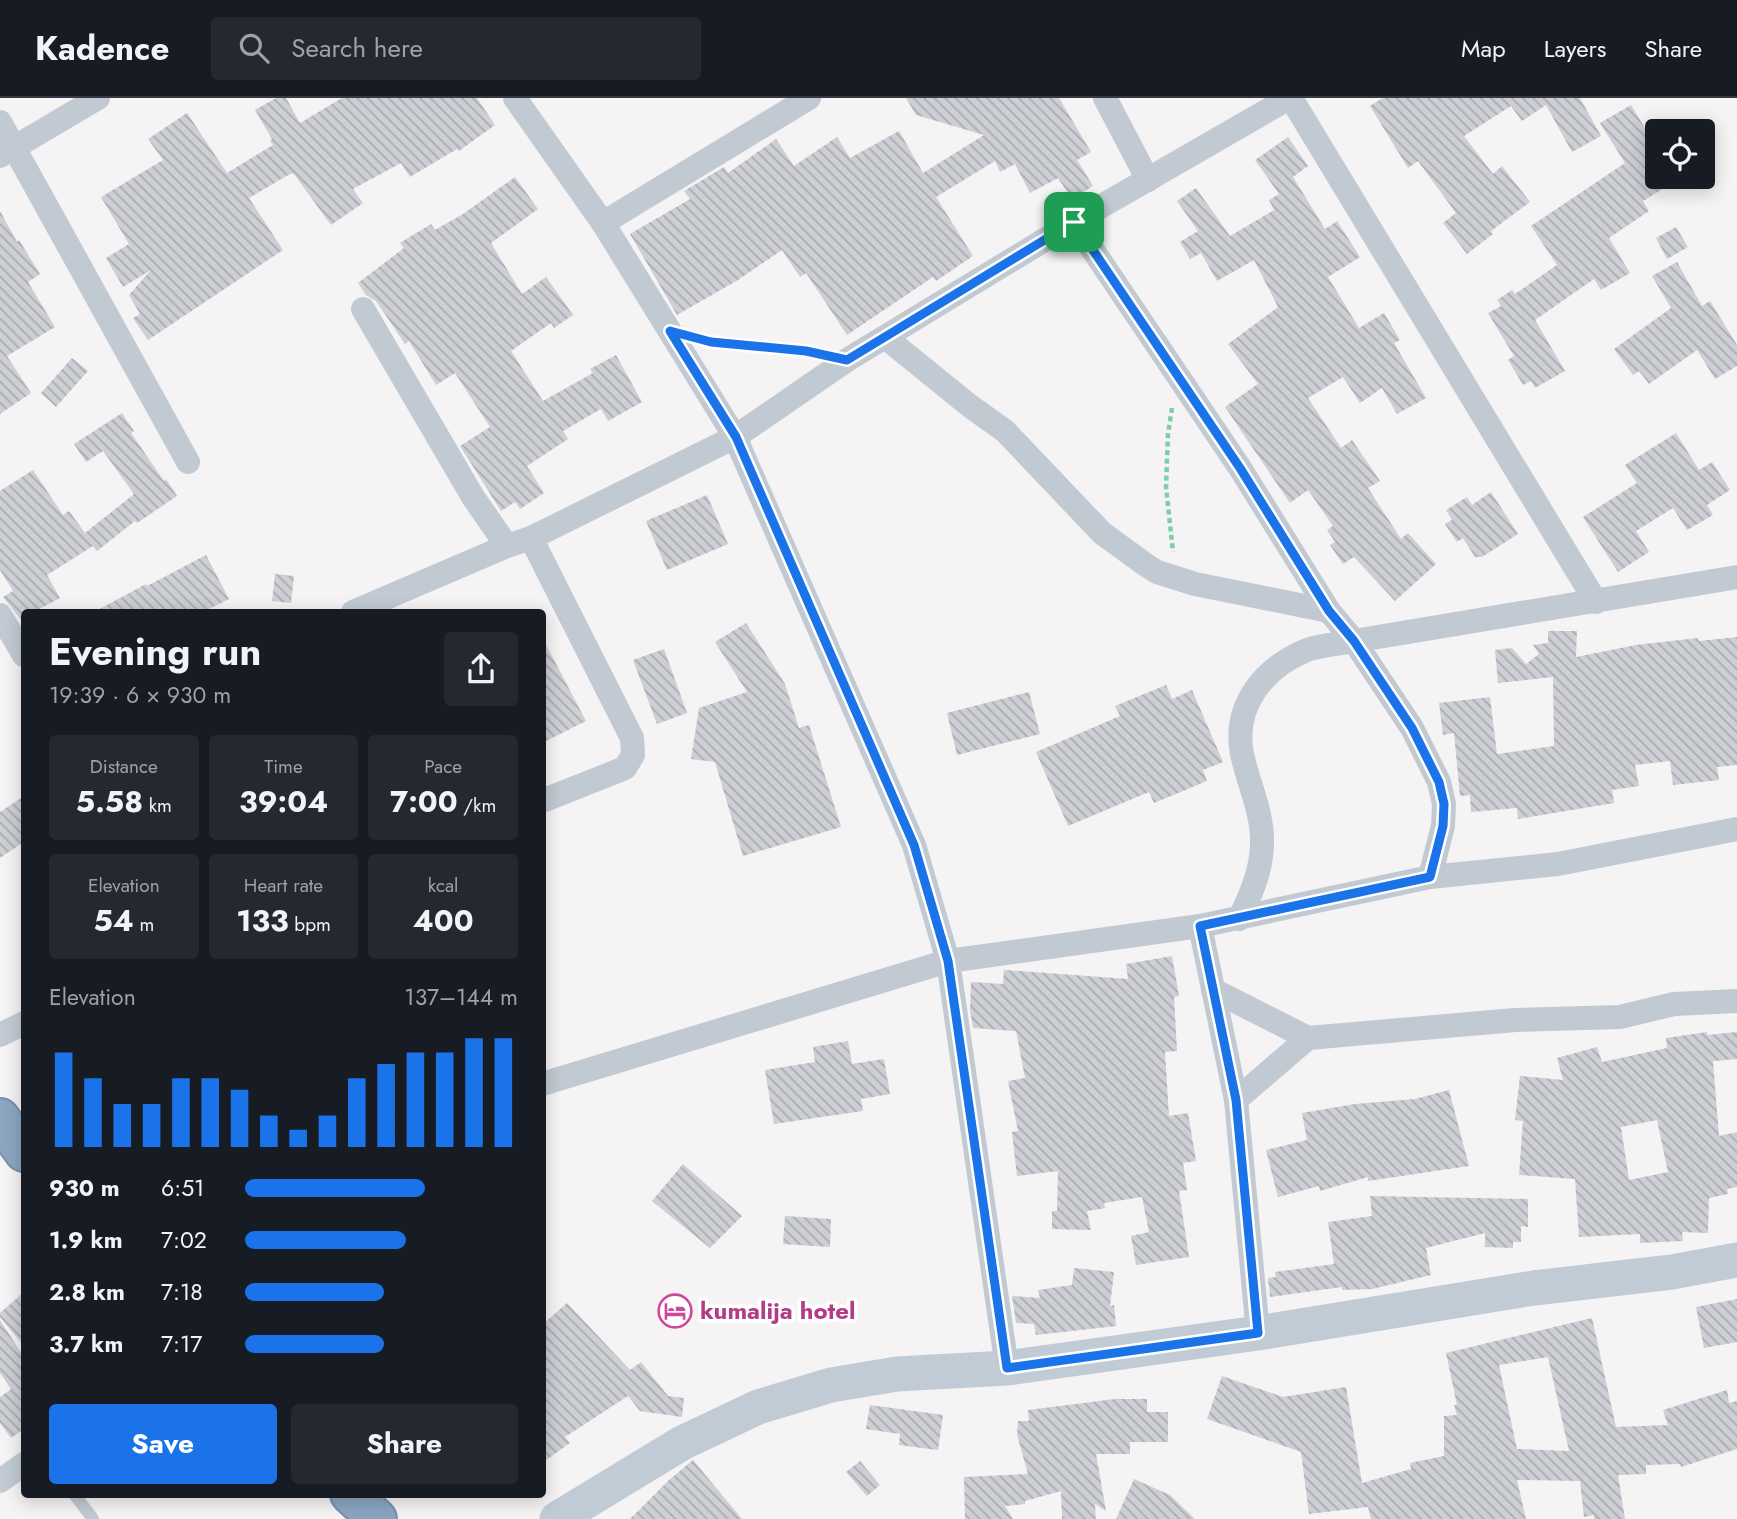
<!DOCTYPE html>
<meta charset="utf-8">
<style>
:root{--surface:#171b24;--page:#242831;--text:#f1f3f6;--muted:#9ea1a6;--line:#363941;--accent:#1a73e8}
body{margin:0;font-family:Jost,sans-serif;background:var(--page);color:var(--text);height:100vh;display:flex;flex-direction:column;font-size:26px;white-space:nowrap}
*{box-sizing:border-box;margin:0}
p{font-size:23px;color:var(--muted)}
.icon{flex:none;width:38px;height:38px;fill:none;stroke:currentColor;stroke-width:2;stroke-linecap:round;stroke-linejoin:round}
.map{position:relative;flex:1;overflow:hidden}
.panel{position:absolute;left:21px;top:511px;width:525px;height:889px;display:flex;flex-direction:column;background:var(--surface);border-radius:7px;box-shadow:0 4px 18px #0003}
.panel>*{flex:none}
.controls{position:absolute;left:1645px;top:21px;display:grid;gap:14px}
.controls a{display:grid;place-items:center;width:70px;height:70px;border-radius:7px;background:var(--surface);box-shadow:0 4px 18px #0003;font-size:35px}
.pin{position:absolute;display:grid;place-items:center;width:60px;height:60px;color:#fff;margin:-30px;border-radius:14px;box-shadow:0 4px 10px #0006}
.round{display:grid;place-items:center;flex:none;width:74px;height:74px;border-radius:7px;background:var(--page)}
.headline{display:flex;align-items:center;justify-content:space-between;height:119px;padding:0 28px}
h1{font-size:38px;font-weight:700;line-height:52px}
.figures{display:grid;grid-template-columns:repeat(3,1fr);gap:10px;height:119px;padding:7px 28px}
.figures div{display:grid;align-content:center;border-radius:7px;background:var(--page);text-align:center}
.figures b{font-size:30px;font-weight:700}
.figures small{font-size:19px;font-weight:400}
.figures p{font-size:19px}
.chart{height:196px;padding:14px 28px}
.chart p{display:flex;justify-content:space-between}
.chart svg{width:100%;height:126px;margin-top:7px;stroke:var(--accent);stroke-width:6}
.button{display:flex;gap:14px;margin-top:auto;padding:14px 28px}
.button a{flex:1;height:80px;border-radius:7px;background:var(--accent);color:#fff;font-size:28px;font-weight:700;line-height:80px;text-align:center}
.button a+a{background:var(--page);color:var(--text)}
ul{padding:0 28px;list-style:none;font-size:23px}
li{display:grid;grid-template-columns:112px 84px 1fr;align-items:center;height:52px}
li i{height:18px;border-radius:9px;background:var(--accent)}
header{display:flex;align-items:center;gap:42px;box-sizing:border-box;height:98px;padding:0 35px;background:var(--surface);border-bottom:2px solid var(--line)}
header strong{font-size:33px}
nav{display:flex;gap:38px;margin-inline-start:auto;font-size:24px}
.search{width:490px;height:63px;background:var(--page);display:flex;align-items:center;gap:18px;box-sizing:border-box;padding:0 24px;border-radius:7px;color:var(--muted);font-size:26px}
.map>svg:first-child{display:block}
.building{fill:url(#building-back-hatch);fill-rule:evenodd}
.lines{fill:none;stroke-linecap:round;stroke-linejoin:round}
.highway-casing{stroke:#7690ad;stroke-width:42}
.path{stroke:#7ad0a6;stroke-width:4.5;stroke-dasharray:5 3.5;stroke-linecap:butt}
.lane{stroke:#c1cad2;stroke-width:12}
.street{stroke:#c1cad2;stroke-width:24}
.secondary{stroke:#c1cbd6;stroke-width:35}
.highway{stroke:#8ba5c1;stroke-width:38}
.route-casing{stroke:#fff;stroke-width:14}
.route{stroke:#1a73e8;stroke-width:9}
.labels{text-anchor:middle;stroke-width:7;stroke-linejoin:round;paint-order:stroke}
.hotel-label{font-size:24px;font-weight:bold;fill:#b23c85;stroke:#fff;text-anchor:start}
</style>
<header>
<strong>Kadence</strong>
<div class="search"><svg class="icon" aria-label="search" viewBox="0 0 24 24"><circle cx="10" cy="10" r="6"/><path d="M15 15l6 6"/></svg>Search here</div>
<nav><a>Map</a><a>Layers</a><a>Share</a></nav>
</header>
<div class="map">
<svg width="1737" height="1421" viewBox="0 0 1737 1421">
<defs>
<pattern id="building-back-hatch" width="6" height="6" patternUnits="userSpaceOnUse" patternTransform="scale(1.75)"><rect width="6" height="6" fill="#cdcfd5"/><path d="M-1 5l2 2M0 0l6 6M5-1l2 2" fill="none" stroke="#a8abb0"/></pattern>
</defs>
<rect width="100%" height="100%" fill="#f5f3f3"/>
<!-- building -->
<g class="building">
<polygon points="276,0 286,0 300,25 342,0 477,0 495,27 459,53 457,51 410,79 401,65 353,91 363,105 331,127 294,76 290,76 249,100 283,152 148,242 133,220 140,216 129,197 151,172 123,189 106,160 129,146 101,99 163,62 148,41 187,15 227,75 273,47 270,43 272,41 255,12"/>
<polygon points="906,0 1059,0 1091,54 1077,62 1093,88 1072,101 1058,80 1030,95 1015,66 1000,74 995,63 936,99 973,158 936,183 933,179 847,237 806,175 800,179 782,152 738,182 677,217 630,136 690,101 684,93 724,69 728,75 776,41 794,68 837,39 850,60 899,33 923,75 984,37 916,17"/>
<polygon points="1383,0 1580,0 1601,38 1572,54 1546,7 1522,23 1511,8 1464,38 1493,76 1502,68 1530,104 1491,133 1493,136 1467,156 1443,125 1456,115 1418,63 1408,70 1370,8"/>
<polygon points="1631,7 1657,50 1657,79 1682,79 1643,103 1649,113 1609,140 1630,175 1601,192 1594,181 1535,222 1565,273 1535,290 1531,283 1523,287 1508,262 1514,258 1488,215 1501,208 1497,202 1512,192 1515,196 1557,167 1531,128 1625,65 1600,25"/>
<polygon points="1288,39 1308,68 1293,79 1325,131 1337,123 1360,159 1328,179 1359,230 1384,215 1400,242 1394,245 1426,300 1397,316 1382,290 1360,305 1343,279 1308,300 1341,350 1352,342 1380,383 1368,390 1401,441 1408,435 1436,466 1395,503 1354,459 1343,466 1330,447 1335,444 1327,432 1333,428 1308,392 1290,405 1225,309 1258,286 1228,246 1278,209 1254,162 1217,183 1201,155 1190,161 1180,144 1198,133 1177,103 1196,90 1230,138 1274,112 1269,102 1279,96 1255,62"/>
<polygon points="515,79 538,111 491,145 522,196 546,179 573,217 554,230 551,225 511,253 543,303 593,275 590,271 616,257 642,304 608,323 601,311 563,333 568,341 527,368 544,395 520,411 515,404 501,413 460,348 490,329 455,275 436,287 409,243 405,246 376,203 366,197 358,185 404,150 400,145 431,126 435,132 463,116"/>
<polygon points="0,113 17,144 19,142 40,176 28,184 55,229 7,258 31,295 0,316"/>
<polygon points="1676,129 1688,149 1667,161 1656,140"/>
<polygon points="1677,164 1702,208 1710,203 1737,247 1737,268 1715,281 1697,252 1649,286 1639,273 1633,277 1614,251 1671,210 1652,178"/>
<polygon points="72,260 88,273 56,309 41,295"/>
<polygon points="122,315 134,333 131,335 164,383 166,381 177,398 137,425 135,423 97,453 93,448 47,477 60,500 34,514 24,514 24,520 21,522 3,499 13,493 0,472 0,393 33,372 63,417 69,413 85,435 134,396 103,353 86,364 74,346"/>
<polygon points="1676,335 1699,372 1712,364 1730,392 1707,407 1713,417 1687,432 1673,410 1636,433 1649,454 1618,474 1583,419 1637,385 1625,367"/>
<polygon points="1491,394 1518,436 1482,459 1475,459 1463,440 1457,444 1445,426 1452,422 1446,412 1467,399 1472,407"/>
<polygon points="707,397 728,446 667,472 646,423"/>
<polygon points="206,457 229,501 203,514 94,514 146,486 147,488"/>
<polygon points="275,476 294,478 291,505 272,503"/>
<polygon points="746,525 785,586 799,630 809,627 841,729 743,758 715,664 691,661 699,610 747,594 715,544"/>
<polygon points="1548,533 1577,533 1576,559 1636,547 1698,540 1699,543 1737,539 1737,667 1717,669 1719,682 1673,687 1670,663 1635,667 1639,688 1612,692 1614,705 1518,721 1517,710 1471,714 1470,697 1460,698 1454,635 1443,637 1439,605 1490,599 1497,656 1554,648 1553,579 1498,585 1495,552 1512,550 1526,566 1539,556 1533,547 1548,545"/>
<polygon points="542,539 586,623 542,645"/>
<polygon points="664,551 687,615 657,626 633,562"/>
<polygon points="1166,587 1172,601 1192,592 1223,664 1203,672 1207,683 1154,705 1149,694 1068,728 1036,654 1120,618 1115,608"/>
<polygon points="1029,594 1040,636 957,657 947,615"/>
<polygon points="24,698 24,744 0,760 0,714"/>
<polygon points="1172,858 1179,898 1174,899 1177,953 1165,954 1169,1018 1188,1015 1196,1063 1183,1065 1187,1092 1179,1093 1189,1159 1136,1167 1131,1138 1149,1134 1142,1099 1104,1105 1105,1110 1087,1113 1091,1132 1052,1131 1052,1113 1057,1113 1058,1073 1017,1078 1012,1034 1018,1033 1008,983 1025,980 1016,933 973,930 970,912 971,884 1003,886 1004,872 1128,881 1126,866"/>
<path d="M1707,934v3l30,-3v27l-24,2 6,75 18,-4v55l-10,2 1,5 -19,4 -1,35 -26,-1 1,9 -43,2v-9l-61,3 -4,-58 -56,-4 4,-54 -8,-1 5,-44 43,4 -6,-22 40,-11 5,15 65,-14 -1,-10zM1657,1022l11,52 -39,8 -8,-53z"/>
<polygon points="848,943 852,966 884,961 890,996 861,1001 863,1013 774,1026 765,972 815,964 813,949"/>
<polygon points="1449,992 1469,1068 1368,1083 1368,1079 1320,1093 1319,1088 1278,1099 1266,1052 1307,1042 1302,1015 1355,1006 1415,1001"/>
<polygon points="683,1066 742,1118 710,1150 652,1103"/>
<polygon points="1370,1098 1528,1101 1528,1129 1521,1128 1521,1144 1513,1144 1513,1150 1485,1149 1485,1135 1426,1150 1431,1177 1372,1191 1342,1192 1342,1189 1270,1199 1268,1180 1276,1179 1275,1174 1334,1166 1328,1124 1372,1118"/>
<polygon points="785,1118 831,1121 830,1149 783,1146"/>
<polygon points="1074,1170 1114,1174 1110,1208 1114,1207 1116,1228 1036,1237 1034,1226 1016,1225 1012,1198 1040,1200 1038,1192 1072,1187"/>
<polygon points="24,1194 24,1248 0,1219 0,1215"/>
<polygon points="1737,1201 1737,1244 1704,1250 1696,1209"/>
<polygon points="567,1205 630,1272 641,1264 668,1298 684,1300 682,1319 640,1313 628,1298 565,1339 570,1345 542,1365 542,1227"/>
<path d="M1592,1220l24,109 52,-2 -5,-15 64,-20 2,13 8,-2v48l-56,18 -1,-3 -34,1v9l-28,1 7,44h-31v-4l-10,2 -4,-36 -63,-1 9,39h-155l-3,-12 -59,7 -8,-62 -94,-33 15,-43 61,21 63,-10 16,96 49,-14 -1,-6 34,-7v-40l13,-1 -3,-10h3l-11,-52zM1548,1259l21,94 -52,-2 -18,-84z"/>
<polygon points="0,1222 24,1259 24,1331 11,1340 0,1325 0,1299 11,1291 0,1275"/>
<polygon points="1115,1301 1147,1301 1147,1314 1168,1314 1168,1344 1130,1344 1130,1356 1096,1356 1106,1413 1095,1406 1096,1421 1062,1421 1061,1393 1025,1403 1025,1406 1005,1408 1013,1421 965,1421 964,1379 1028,1376 1017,1337 1018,1323 1029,1323 1028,1312"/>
<polygon points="870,1307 943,1317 938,1352 899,1347 900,1336 866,1331"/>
<polygon points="693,1362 742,1421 630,1421 669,1382"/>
<polygon points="860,1363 880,1387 867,1398 846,1374"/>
<polygon points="1134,1381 1170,1397 1195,1421 1116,1421"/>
</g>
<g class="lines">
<defs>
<g id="highway">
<polyline points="0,1020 24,1054"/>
<polyline points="350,1396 377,1421"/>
</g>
</defs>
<!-- highway casing -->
<use href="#highway" class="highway-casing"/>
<!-- path -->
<g class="path">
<polyline points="701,241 817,255"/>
<polyline points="1172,310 1168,336 1166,389 1173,454"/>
</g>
<!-- lane -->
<polyline class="lane" points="74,1396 93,1421"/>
<!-- street -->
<g class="street">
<polyline points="515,0 603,125 735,339 914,747 948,863 1007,1270"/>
<polyline points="1105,0 1148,82"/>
<polyline points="1291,0 1596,504"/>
<polyline points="0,24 188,364"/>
<polyline points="0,58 98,0"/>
<polyline points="1074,124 1240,370 1329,513 1354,543 1412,630 1439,684 1444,706 1443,728 1430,779"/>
<polyline points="603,125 809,0"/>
<polyline points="363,211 473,399 507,448"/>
<polyline points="886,240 970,308 1005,333 1102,435 1146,467 1157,474 1195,486 1329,513"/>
<polyline points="531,440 632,640 633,657 625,670 542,703"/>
<polyline points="353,514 507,448 531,440 735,339 847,262 1074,124 1289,0"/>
<polyline points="0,517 24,557"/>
<path d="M1239,821c12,-24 23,-50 23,-76 1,-30 -14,-60 -20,-89 -9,-48 21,-86 65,-104 14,-5 32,-6 47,-9l383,-64"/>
<polyline points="1200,828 1236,1002 1258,1235"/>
<polyline points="1213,892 1308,940"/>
<polyline points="0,937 24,925"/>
<polyline points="542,986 948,863 1200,828 1430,779 1558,766 1737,731"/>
<polyline points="1236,1002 1308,940 1515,922 1620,919 1674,906 1737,903"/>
<polyline points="0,1383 24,1366"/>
</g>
<!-- secondary -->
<polyline class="secondary" points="557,1421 682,1345 758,1309 831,1287 897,1276 1007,1270 1258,1235 1534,1190 1672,1174 1737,1162"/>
<!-- highway -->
<use href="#highway" class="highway"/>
</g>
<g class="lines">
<defs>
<polygon id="route" points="1074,124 1240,370 1329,513 1354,543 1412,630 1439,684 1444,706 1443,728 1430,779 1200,828 1236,1002 1258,1235 1007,1270 948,863 914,747 736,339 670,233 711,244 806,253 847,262"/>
</defs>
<!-- route casing -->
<use href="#route" class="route-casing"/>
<!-- route -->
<use href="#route" class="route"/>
</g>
<!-- icons -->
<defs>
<symbol id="hotel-ring" viewBox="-11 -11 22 22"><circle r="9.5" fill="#fff" stroke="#d1479c" stroke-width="1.5"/><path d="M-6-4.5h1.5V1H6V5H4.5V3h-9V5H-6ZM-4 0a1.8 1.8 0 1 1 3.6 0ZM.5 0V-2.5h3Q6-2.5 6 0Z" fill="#d1479c"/></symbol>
</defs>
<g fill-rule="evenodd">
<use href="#hotel-ring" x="656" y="1194" width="38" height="38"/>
</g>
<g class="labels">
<!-- hotel labels -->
<g class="hotel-label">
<text x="700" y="1221">kumalija hotel</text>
</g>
</g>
</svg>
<div class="controls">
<a><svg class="icon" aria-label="locate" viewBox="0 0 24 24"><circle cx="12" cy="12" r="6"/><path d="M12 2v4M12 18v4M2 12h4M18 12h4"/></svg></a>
</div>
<div class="pin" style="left:1074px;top:124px;background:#1e9e55"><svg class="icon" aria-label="arrive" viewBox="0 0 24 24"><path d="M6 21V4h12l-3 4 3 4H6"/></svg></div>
<section class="panel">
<div class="headline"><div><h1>Evening run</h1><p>19:39 · 6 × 930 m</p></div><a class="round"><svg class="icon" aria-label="share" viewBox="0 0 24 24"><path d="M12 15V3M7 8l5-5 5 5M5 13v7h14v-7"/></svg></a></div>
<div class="figures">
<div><p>Distance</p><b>5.58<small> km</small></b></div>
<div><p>Time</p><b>39:04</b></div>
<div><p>Pace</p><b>7:00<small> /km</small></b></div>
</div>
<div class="figures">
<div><p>Elevation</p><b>54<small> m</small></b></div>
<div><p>Heart rate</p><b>133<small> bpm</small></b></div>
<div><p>kcal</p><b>400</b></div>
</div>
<div class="chart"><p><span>Elevation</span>137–144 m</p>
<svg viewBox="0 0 160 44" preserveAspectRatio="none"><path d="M5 44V11M15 44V20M25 44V29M35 44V29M45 44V20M55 44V20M65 44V24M75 44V33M85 44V38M95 44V33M105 44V20M115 44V15M125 44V11M135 44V11M145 44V6M155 44V6"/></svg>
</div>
<ul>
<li><b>930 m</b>6:51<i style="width:66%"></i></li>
<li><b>1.9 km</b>7:02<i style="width:59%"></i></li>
<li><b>2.8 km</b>7:18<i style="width:51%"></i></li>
<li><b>3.7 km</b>7:17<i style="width:51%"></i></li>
</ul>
<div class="button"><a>Save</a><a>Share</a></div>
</section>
</div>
